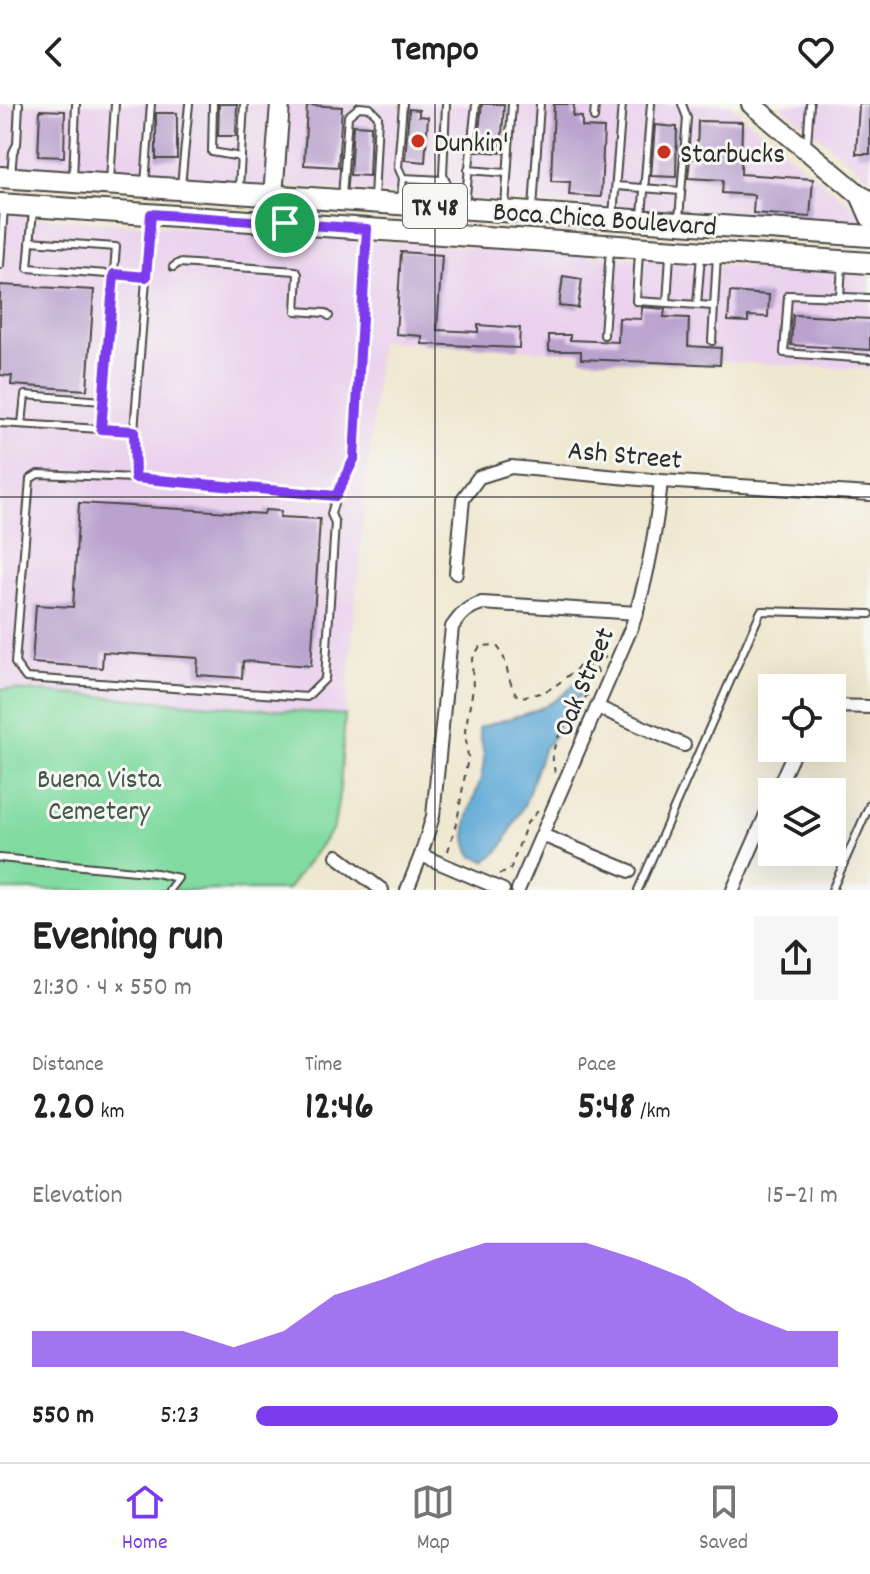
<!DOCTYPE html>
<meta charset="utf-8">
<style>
:root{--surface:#fff;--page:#f6f6f6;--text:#222;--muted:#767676;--line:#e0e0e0;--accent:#7c3aed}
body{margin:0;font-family:Dekko,sans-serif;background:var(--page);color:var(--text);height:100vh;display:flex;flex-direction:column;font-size:30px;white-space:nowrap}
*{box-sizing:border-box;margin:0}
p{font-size:26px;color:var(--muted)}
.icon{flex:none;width:44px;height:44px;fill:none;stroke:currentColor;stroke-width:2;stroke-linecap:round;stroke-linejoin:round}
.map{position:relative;height:786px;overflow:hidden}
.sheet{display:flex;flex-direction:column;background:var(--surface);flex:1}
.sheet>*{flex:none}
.fabs{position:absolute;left:758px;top:570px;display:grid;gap:16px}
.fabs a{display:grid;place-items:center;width:88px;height:88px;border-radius:0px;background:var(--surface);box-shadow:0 8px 32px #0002;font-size:40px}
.pin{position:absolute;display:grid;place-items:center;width:68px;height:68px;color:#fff;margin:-34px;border:4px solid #fff;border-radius:50%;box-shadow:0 2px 8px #0007}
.round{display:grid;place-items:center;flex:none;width:84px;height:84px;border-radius:0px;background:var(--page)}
.head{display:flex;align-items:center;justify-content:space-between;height:136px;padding:0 32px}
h1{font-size:44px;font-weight:800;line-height:60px}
.stats{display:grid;grid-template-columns:repeat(3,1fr);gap:12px;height:136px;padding:8px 32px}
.stats div{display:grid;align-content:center}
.stats b{font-size:40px;font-weight:800}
.stats small{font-size:22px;font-weight:400}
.stats p{font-size:22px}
.chart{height:224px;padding:16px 32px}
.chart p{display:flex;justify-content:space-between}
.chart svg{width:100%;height:144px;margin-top:8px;fill:var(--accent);opacity:.7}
ul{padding:0 32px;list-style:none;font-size:26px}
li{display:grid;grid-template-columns:128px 96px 1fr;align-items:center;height:60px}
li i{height:20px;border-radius:10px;background:var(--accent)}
header{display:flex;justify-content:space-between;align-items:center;height:104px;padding:0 32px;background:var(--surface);font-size:36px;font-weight:800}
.tab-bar{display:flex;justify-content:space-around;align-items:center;height:112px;border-top:2px solid var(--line);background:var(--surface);font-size:22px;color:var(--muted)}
.tab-bar a{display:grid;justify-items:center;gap:4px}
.tab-bar .on{color:var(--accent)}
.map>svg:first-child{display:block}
.built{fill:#ead1ed}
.green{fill:#81dba1;stroke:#568366;stroke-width:2}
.water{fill:#5da9d6;stroke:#446a80;stroke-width:2}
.building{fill:#b9a2ce}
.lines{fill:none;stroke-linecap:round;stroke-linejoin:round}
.lane-casing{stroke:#484744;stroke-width:10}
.street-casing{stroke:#484744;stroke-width:16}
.secondary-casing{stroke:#484744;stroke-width:22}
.primary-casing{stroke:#484744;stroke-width:24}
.path{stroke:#484744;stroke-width:2;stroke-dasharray:6 6;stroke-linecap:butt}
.lane{stroke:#fff;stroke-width:6}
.street{stroke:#fff;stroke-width:12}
.secondary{stroke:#fff;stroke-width:18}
.primary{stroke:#fff;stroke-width:20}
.route-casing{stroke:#fff;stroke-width:16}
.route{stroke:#7c3aed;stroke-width:10}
.grid{fill:none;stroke:#2b2b2b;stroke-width:2;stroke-opacity:0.55}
.poi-dot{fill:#c8321e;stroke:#f6f6f2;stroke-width:3}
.labels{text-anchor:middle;stroke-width:6;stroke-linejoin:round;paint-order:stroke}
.shield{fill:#f6f6f2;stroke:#686867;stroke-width:2}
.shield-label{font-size:26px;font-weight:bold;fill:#2b2b2b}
.poi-label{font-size:28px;fill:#2b2b2b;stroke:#f6f6f2;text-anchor:start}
.street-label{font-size:28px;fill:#2b2b2b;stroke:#f6f6f2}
.park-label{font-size:28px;fill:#405748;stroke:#f6f6f2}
</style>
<header><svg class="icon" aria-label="back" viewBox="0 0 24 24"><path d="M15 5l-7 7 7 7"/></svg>Tempo<svg class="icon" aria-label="heart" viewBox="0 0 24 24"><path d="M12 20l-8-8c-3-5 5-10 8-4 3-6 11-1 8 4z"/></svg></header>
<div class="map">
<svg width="870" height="786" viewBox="0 0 870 786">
<rect width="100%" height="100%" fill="#f6f6f2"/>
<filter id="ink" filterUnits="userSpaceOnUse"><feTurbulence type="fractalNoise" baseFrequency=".0125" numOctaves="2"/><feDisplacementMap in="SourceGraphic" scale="16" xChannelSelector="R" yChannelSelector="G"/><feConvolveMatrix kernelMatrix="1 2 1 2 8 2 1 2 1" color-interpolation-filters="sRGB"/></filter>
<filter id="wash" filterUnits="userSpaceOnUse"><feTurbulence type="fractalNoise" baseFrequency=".006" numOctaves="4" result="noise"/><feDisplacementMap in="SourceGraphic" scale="32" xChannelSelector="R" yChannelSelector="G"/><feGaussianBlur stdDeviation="1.8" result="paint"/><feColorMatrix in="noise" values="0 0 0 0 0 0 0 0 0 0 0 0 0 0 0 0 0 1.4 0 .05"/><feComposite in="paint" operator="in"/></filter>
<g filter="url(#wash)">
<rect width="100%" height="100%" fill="#efe7cf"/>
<!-- built -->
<g class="built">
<polygon points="0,0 728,0 864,112 849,121 0,62"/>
<polygon points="779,0 870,0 870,74 857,63"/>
<polygon points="0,111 870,171 870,266 380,237 345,611 0,585"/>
</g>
<!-- green -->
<polygon class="green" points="0,585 345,611 340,684 334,723 287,786 0,786"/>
<!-- water -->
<path class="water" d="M575,580l6,10 -17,21 -7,18 -14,17 -18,53 -25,47 -14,11 -14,-5c-19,-34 11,-62 12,-97 0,-10 -4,-21 -5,-31 39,-15 64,-12 96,-44z"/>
<g id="blocks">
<!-- building -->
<g class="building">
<polygon points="219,0 237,0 236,32 218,32"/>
<polygon points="482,0 504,0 501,49 477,47"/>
<polygon points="554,0 574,0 573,12 582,13 582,23 604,24 601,93 569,91 570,78 551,77"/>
<polygon points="859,0 870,0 870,50 856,50"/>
<polygon points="307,1 342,3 338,63 304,61"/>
<polygon points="409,5 419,6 419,12 428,13 425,58 405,56"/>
<polygon points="40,6 65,7 64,53 38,52"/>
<rect x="156" y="9" width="21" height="46"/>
<polygon points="698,17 742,18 741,70 813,75 810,113 753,109 754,91 722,89 723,76 688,74 690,55 697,55"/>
<polygon points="353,21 371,22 369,72 350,71"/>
<polygon points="655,21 677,23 676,73 651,72"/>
<polygon points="401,148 442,151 437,226 478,228 478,221 520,224 519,244 422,240 422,232 396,230"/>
<polygon points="563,172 582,175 578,204 559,202"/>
<polygon points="0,181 94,186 87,286 11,281 12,272 0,271"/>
<polygon points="730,188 769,191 768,213 748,212 748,218 728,217"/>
<polygon points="642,203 665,205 664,213 689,214 688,242 721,244 720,261 581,255 581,247 549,247 549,231 570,231 570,236 618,238 619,214 641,215"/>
<polygon points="793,211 870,215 870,246 791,241"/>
<polygon points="79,399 264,410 265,406 281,407 280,413 320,415 311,562 243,557 242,574 197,571 198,554 103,548 102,564 32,559 36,501 73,503"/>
</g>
</g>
</g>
<g filter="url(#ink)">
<use href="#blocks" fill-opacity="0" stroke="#484744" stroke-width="2"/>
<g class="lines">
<defs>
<g id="lane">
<polyline points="213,0 212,48 241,53"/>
<polyline points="446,0 443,71 448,82 449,99"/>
<polyline points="594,14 595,0"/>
<polyline points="807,40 810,0"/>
<polyline points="468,66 507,69"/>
<polyline points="11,71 13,48 17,40 19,0"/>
<polyline points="403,74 444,76"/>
<polyline points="73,76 76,0"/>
<polyline points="110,77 115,0"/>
<polyline points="145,80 151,0"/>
<polyline points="181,82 189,0"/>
<polyline points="616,82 681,87"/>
<polyline points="239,84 244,0"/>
<polyline points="342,93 348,12 359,3 370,4 378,12 374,95"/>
<polyline points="401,95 403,74 398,63 403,0"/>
<polyline points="465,100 476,0"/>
<polyline points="505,103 512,0"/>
<polyline points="533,105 540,0"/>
<polyline points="33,106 28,164 146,173"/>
<polyline points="613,112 622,0"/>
<polyline points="642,112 651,0"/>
<polyline points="151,113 134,327 135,374 336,392 354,355 367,127"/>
<polyline points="679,115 687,14 682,0"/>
<polyline points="30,137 116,143 101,325"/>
<polyline points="639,148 636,197 714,202"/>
<polyline points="0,161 4,103"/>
<polyline points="173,163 179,159 296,167 298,170 296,207 325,209 329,212"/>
<polyline points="840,193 842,161"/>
<polyline points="870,194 788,191 784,249 870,255"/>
<polyline points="667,199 670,151"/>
<polyline points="697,201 701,151"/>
<polyline points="604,231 610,145"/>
<polyline points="712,237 717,152"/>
<polyline points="0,319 134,327"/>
<polyline points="22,320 25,291 103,297"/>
<polyline points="135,374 38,370 30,375 15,559 26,574 307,593 325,575 335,419 331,410 336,392"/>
<polyline points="0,754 156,769 178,774 169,786"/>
<polyline points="638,786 761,507 870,510"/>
<polyline points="832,786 870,700"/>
</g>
<g id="street">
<polyline points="456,469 463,395 479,373 511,363 661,377 870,390"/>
<polyline points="832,602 870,603"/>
<polyline points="597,603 684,641"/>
<polyline points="776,688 796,644"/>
<polyline points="542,731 630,767"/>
<polyline points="421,751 503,786"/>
<polyline points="337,752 382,786"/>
<path d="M407,786l14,-35 12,-39 19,-189c9,-13 14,-19 30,-24l155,10"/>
<path d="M518,786l114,-264c16,-48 24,-94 29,-145"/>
<polyline points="733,786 772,697"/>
</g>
<g id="secondary">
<polyline points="751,0 860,91 870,96"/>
<polyline points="860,91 870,114"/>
<polyline points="273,92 280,0"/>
</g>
<g id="primary">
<polyline points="0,73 870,132"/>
<polyline points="0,100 870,159"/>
</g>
</defs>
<!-- lane casing -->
<use href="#lane" class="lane-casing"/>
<!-- street casing -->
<use href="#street" class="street-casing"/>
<!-- secondary casing -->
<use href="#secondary" class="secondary-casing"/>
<!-- primary casing -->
<use href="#primary" class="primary-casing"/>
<!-- path -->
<g class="path">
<polyline points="591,561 606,553"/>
<path d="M555,669c-1,-6 -3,-14 -2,-20 2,-16 23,-48 35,-58"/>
<path d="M448,747l10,-35 10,-59 -3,-26 8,-42 -1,-29 8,-14 16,-1c14,15 8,32 22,52 35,-3 39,-14 66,-34l13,6 1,4"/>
<polyline points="510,766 527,719 538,707"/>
<polyline points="499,770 511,767"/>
</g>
<!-- lane -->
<use href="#lane" class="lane"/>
<!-- street -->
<use href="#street" class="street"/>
<!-- secondary -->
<use href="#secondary" class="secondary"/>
<!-- primary -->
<use href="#primary" class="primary"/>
</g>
</g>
<g class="lines" filter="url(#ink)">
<defs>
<polygon id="route" points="151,110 367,125 354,355 336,392 135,374 134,327 101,325 114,170 146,173"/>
</defs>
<!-- route casing -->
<use href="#route" class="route-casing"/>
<!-- route -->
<use href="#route" class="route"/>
</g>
<!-- grid -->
<path class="grid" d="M435,0v786M0,393h870"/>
<!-- markers -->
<g class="poi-dot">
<circle cx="418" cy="37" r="8"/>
<circle cx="664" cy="48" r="8"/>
</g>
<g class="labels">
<!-- shield labels -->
<rect class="shield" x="403" y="80" width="64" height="44" rx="6"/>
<g class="shield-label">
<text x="435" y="111">TX 48</text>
</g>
<!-- poi labels -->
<g class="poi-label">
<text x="434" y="47">Dunkin'</text>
<text x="680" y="58">Starbucks</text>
</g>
<!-- street labels -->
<g class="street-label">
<text transform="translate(605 113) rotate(4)" y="10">Boca Chica Boulevard</text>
<text transform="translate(625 349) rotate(5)" y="10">Ash Street</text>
<text transform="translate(582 577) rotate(-67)" y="10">Oak Street</text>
</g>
<!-- park labels -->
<g class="park-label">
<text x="99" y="683">Buena Vista<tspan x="99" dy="32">Cemetery</tspan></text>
</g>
</g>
</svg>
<div class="fabs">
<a><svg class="icon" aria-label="locate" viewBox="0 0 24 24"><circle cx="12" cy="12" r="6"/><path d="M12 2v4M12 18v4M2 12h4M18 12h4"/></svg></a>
<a><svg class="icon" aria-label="layers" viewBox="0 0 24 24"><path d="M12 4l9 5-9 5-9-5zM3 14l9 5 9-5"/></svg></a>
</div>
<div class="pin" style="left:285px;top:119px;background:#1e9e55"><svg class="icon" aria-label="arrive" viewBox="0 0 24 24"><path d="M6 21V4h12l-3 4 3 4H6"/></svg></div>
</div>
<section class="sheet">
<div class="head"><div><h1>Evening run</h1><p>21:30 · 4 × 550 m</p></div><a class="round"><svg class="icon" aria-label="share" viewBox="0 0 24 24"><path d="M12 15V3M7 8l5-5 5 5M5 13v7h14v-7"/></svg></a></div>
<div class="stats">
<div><p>Distance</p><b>2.20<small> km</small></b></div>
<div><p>Time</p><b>12:46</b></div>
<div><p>Pace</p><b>5:48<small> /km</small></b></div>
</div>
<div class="chart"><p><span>Elevation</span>15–21 m</p>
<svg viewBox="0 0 160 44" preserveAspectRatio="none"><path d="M0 44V33L10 33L20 33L30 33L40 38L50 33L60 22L70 17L80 11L90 6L100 6L110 6L120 11L130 17L140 27L150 33L160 33V44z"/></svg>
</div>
<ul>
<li><b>550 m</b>5:23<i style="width:100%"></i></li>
</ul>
</section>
<nav class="tab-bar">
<a class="on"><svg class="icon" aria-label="home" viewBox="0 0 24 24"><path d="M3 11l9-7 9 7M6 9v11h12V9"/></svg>Home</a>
<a><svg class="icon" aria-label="map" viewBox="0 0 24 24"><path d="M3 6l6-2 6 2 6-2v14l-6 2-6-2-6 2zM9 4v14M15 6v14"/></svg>Map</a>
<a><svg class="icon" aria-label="saved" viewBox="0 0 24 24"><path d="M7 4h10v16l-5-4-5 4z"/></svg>Saved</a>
</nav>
